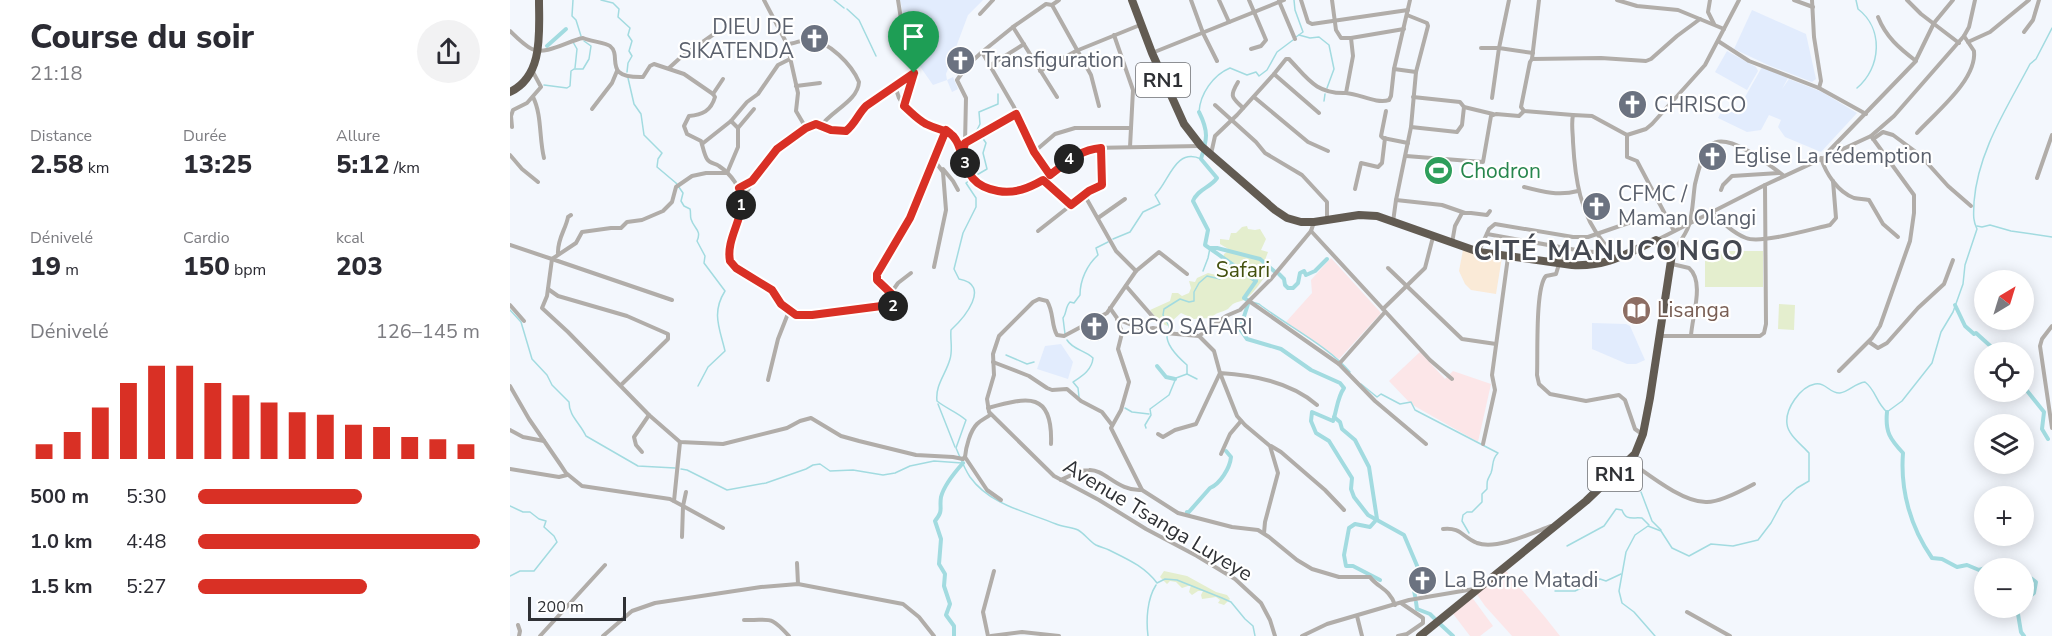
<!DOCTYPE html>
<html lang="fr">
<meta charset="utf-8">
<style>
:root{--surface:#fff;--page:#f2f2f3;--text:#2b2b33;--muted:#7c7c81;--accent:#d93025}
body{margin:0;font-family:"Nunito Sans",sans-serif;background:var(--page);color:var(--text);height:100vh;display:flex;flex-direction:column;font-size:22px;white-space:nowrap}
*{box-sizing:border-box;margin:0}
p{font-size:20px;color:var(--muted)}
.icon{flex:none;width:33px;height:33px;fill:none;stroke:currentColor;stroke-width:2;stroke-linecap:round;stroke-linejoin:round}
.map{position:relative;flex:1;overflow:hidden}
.panel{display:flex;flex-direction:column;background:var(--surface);width:510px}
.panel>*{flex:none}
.needle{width:39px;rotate:38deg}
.tools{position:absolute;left:1464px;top:270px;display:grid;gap:12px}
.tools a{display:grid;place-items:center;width:60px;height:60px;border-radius:50%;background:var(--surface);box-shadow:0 3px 15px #0003;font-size:30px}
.scale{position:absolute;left:18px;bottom:15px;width:98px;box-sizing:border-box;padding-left:6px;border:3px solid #2f3135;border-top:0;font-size:16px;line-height:21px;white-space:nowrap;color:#2f3135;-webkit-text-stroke:4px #fff;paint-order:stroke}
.pin{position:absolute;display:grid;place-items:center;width:51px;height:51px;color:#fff;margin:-62px -26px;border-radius:50% 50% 50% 0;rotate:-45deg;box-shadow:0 0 6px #0007}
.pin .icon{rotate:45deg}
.km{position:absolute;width:30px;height:30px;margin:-15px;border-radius:50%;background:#222;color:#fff;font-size:16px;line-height:30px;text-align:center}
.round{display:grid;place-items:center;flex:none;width:63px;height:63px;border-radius:32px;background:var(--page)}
.head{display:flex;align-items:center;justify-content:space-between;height:102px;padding:0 30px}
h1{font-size:33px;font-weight:800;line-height:45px}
.figures{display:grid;grid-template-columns:repeat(3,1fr);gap:9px;height:102px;padding:6px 30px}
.figures div{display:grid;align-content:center}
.figures b{font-size:26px;font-weight:800}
.figures small{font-size:16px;font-weight:400}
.figures p{font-size:16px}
.chart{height:168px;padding:12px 30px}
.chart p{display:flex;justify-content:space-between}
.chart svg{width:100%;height:108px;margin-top:6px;stroke:var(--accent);stroke-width:6}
ul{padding:0 30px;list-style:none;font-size:20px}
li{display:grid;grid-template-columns:96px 72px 1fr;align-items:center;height:45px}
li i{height:15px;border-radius:8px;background:var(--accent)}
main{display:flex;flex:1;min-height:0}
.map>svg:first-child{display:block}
.commercial{fill:#faead7}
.industrial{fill:#fce6e8}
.built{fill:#e2ecfd}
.green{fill:#e4eece}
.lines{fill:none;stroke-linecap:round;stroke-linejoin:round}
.stream{stroke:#a2dbe0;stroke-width:1.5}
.canal{stroke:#a2dbe0;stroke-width:4}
.street{stroke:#b1ada9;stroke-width:4}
.highway{stroke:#625b52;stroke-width:8}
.route-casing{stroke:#fff;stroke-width:12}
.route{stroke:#d93025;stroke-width:8}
.labels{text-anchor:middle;stroke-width:4.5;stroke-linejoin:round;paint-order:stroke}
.shield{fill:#fff;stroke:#6d6f72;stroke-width:1.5}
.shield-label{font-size:20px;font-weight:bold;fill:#2f3135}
.worship-label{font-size:21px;fill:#5b616d;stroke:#fff;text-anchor:start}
.leisure-label{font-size:21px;fill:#27864d;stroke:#fff;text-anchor:start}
.park-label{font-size:21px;fill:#43500e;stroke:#fff}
.education-label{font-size:21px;fill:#785e54;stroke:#fff;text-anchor:start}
.street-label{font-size:21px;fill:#2f3135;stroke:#fff}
.district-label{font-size:27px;font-weight:bold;letter-spacing:1.5px;fill:#444851;stroke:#fff}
</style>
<main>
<section class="panel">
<div class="head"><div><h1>Course du soir</h1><p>21:18</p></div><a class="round"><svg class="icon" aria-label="share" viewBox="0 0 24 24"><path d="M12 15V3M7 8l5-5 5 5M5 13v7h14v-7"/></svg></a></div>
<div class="figures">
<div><p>Distance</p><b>2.58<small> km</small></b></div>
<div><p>Durée</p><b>13:25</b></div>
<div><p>Allure</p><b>5:12<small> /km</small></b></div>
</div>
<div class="figures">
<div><p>Dénivelé</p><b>19<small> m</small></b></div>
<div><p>Cardio</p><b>150<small> bpm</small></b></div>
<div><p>kcal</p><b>203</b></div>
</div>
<div class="chart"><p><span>Dénivelé</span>126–145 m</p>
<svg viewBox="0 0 160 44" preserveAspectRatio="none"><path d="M5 44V38M15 44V33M25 44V23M35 44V13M45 44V6M55 44V6M65 44V13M75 44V18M85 44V21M95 44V25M105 44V26M115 44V30M125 44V31M135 44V35M145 44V36M155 44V38"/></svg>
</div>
<ul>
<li><b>500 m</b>5:30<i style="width:58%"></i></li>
<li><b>1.0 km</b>4:48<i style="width:100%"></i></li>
<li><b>1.5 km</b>5:27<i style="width:60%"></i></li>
</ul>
</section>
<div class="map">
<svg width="1542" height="636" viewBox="0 0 1542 636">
<rect width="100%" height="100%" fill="#f3f7fd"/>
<!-- commercial -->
<polygon class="commercial" points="953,250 992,257 986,294 961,290 955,284 949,271"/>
<!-- industrial -->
<g class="industrial">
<polygon points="821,258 871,313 829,359 776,322 802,293 801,280"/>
<polygon points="910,352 935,379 943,371 981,384 968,442 901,404 879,381"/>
<polygon points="995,570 1035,617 1050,636 1002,636 975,606 966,593"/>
<polygon points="961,596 983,626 970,636 960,636 941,611"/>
</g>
<!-- built -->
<g class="built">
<polygon points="390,0 473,0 458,15 436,74 437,80 443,77 448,89 442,92 437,80 423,85 402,55"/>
<polygon points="1242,10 1296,34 1306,79 1302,82 1258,65 1224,49"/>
<polygon points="1217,51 1246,67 1248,71 1237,90 1205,72"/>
<polygon points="1252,67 1278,78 1272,89 1279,79 1312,92 1347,113 1311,152 1275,137 1268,127 1271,120 1259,115 1251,130 1237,132 1208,118 1212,110 1226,113"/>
<polygon points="1082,323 1116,324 1120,326 1135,360 1126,364 1117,364 1082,349"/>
<polygon points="551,344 563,362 558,379 527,369 535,346"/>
</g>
<!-- green -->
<g class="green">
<path d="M737,226l1,3 7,1 5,-1 6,10 -5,11 7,2 -3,8 8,9c-10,7 -15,20 -25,28 -4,4 -8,4 -13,6 -3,1 -5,4 -7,6 -7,4 -12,3 -17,9l-17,1 -13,-6 -10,9 1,5c-10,-1 -16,-9 -22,-17l20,-9 2,-8h6l4,3 7,-3 2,-5 -2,-7 6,1 2,-4 11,-5 12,3 4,-22 6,-4 -10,-6v-5l9,1 2,-7h5l6,-6z"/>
<rect x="1195" y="251" width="58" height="36"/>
<polygon points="1269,304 1285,305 1284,330 1268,329"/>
<polygon points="654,571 677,576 706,592 717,595 720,599 714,605 708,603 710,600 706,597 692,599 691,595 693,591 688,591 682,595 679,592 681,585 672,588 666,582 660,581 657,584 650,577"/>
</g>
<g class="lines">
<!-- stream -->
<g class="stream">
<polyline points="63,0 62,16 66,20 71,36"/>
<polyline points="91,0 103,3 109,9 108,17 120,28 118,35 122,41 119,51 122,56 118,63 117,72"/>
<polyline points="324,0 334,8"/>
<polyline points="784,0 785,10 793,32 786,37"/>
<path d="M1346,0l2,9c26,20 23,59 -1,79"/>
<polyline points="337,9 349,20 366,56"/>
<polyline points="789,35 800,38 809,37 819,45 824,69 817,88"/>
<polyline points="63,42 67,49 65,68"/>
<path d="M118,78l6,26 7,10 3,21 18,18 -4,6 -1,8 19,16 7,10 -2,8 3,5 6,3c1,3 0,7 1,10 3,10 11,11 6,22l8,15 -1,7 21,28c-14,22 -5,38 0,60l-17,16 -10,19"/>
<polyline points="34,85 57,88 60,86 61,71 64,69 73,69 79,59 81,46 74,41"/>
<polyline points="814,101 815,94"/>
<path d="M689,112c1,-18 14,-37 31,-44l17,7 9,-3 3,4 8,-6 10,-18 16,-12"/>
<polyline points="465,176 477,169 473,153 476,143 467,130 470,124 469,112 488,104 488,94"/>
<path d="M460,180l-4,3 10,15v9l-13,26 -9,36 5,10c33,6 5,39 -8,51 -1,9 2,20 -1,29 -4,15 -15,26 -13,42 10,8 20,11 29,19l-10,28c4,9 8,20 14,29 20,28 57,35 86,47 7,3 16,3 22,6 7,4 11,11 18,15 4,2 9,3 13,5 18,9 35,16 48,33l8,-4 12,1 45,18 9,4 14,17 8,7 2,10"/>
<polyline points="1467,226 1472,227 1480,225 1501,231 1542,237"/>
<path d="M603,239l17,-7 13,-20 17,-8 -5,-9c14,-13 20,-48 46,-36"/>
<polyline points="693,271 698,258 700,248"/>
<path d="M742,302l7,2c27,21 69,42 91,68"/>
<path d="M0,310l11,12 11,37 15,16 5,10 17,17c0,14 11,21 17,34l52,30 37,2"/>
<polyline points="660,331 659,326 653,315 654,309 670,299 679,302 684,301 684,292 689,283 697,276 710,279 715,272 729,270"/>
<path d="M555,334l-2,-16c4,-5 2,-11 7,-16l4,1 6,-8c0,-15 7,-30 18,-40l-2,-7 12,-6"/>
<path d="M657,335c-1,11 12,23 20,30v9l10,5"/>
<path d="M557,340c6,10 18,10 26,18 -1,12 -11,18 -20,24l5,6 1,9"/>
<polyline points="496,355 517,364 524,362"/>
<path d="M851,384l16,13 4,-3 19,10 11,-2 4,8 83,43c-7,7 -4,12 -7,20 -4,8 -4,7 -4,16l-5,5v8l-10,10h-5l-4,3 -1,6 7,12"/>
<polyline points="428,404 445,447"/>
<polyline points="615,408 622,412 639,414"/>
<polyline points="636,428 635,425 641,415 640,409 659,395 666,378 677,374"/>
<polyline points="171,469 177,470 217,490 256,483 296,469 303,465 310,464 320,471 343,470 373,475 385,473 400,466 424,461 452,463"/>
<polyline points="1131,492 1142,521 1151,530"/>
<polyline points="0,506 13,512 20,512 29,519 36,521 34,527 44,536 47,542 24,571 10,571 0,576"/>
<path d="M1057,546l37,-20 12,-17 6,1c4,11 10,7 20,8l7,7"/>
<polyline points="1045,591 1065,591 1090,579 1096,581 1111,574"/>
<path d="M638,636c-2,-16 -1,-37 8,-51"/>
<path d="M1145,636l-21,-24 -12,-9 -3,-12 7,-39 9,-17 13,-9 13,5 11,17 17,8 22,-12 22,2 25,-6 13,-17 12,-22 14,-13 12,-7v-28c-7,-8 -21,-18 -22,-29 -2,-15 13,-37 28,-40 11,-2 15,10 25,9 9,-1 15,-10 25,-11 11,8 11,21 22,30l15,-11 30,-38 9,-31 12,-20 10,-28 2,-19 12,-36c-5,-10 -3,-17 -3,-27 4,-51 33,-94 56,-138l6,-5 16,-31"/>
</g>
<!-- canal -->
<g class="canal">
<polyline points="37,46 56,29"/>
<path d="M689,112c10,20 8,27 2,47l16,19c-7,10 -19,11 -24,23l15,29 -3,15 51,36 -12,17 5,3 -9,28 7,10 34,10 30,21 29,13 4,5c-7,10 -7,22 -11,33l-21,-9 -1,9 5,12 13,8 13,21 10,16 -1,11 3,8 14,18 36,20 14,33 -4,22 1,6"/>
<polyline points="700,248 707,248 750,259 764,271"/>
<polyline points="769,274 774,279 775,285 778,288 783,288 788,283 790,273 794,271 796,275 805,271 817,259"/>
<polyline points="1445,305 1455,326 1464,334 1466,333 1487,352"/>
<polyline points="647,366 656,377 665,379"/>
<polyline points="1514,387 1534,412 1532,429 1538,439"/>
<path d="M1377,412c-2,20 3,27 16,41 -3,38 8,75 29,105l10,1 15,8 10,-2 12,5 10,-3 11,1"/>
<polyline points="824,417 830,422 832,429 845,440 859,467 867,519 860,527 845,524 839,528 834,555 836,566 843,566 870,580"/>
<path d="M677,512l1,1 22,-25c10,-4 20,-20 21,-31l-5,-6"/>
<polyline points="1514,573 1526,582 1524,593 1514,601"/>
<polyline points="906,602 907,609 920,614 925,619"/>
<polyline points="1507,608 1511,632 1514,636"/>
<polyline points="929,623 943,636"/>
<path d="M444,636v-10l-8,-11 4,-11 -6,-18 1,-12 -6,-10 2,-25 -6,-18c9,-11 4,-12 6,-24 3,-12 14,-25 22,-34"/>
</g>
<!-- street -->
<g class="street">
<polyline points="254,0 277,44 288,93 286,111 296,128"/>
<polyline points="388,0 396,51 404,68 394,106 404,117 414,123 436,130 444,136 461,176 474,188 497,193 519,188 533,180 565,155 581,148 690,146"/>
<polyline points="549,0 542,5 581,75 589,106"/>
<polyline points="681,0 693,33 707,61"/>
<polyline points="709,0 719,22"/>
<polyline points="739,0 756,40 751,46 741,49"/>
<polyline points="791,0 798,22 802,24 898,10"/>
<path d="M822,0l4,30 5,8h10l2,18 -7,37c14,1 30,11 43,7l2,-4 3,-27 16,-69"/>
<polyline points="999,0 989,48 1023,53"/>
<polyline points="1107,0 1127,6 1168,10 1214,29"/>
<polyline points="1200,0 1198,12 1204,24"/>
<polyline points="1284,0 1303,7"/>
<polyline points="1302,0 1304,37 1311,81 1309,88"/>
<polyline points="1397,0 1411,14 1449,43"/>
<polyline points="769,1 785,39"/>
<polyline points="470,14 483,0"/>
<path d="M1368,17c8,20 21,31 38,44"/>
<polyline points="503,27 547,97"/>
<path d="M0,31c6,6 15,15 22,18 13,7 38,-9 51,-11 7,3 23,5 27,8 13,10 -9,32 33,31l7,-11 4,-2 30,10 29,20 2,3c-4,14 -13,18 -26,19l-5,10 3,8 14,7c2,6 3,13 6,18 3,5 8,4 12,7 12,8 22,22 23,35l-11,40 -1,20 6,7 36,22 9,14 8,7 7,3 16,1 85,-11 2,-3 -22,-21v-6l33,-56 36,-88"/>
<polyline points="1514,32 1523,20 1529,0"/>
<polyline points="604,35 623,90 620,147"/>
<polyline points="841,38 894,29"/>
<polyline points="1208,41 1239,61 1309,88 1356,114"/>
<polyline points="1458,42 1480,32 1519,0"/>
<path d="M277,44c8,0 15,-5 23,-4 19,1 42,25 49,42 -1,19 -28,29 -38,44"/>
<polyline points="971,48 989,48 982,98"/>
<polyline points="472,52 504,107 524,152 540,175"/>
<polyline points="642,53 774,0"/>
<polyline points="1022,59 1029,0"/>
<polyline points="479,66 514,44"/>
<polyline points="159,68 170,58 204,34 210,33"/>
<polyline points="884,69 906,72"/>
<polyline points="530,71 566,51 630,25"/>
<path d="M764,74l12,-15h3c19,20 27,35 57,34"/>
<path d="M728,82c-9,15 -6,15 5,26"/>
<polyline points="286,86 310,83"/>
<polyline points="385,86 389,98 394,106"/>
<polyline points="203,94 213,79"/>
<path d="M23,97c9,18 6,41 11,61"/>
<polyline points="744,97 798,142 818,151"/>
<polyline points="903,97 950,102 954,107 983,114"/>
<polyline points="705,105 746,142 755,153 792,175 817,202 817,219"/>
<polyline points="82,109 102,83 107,71"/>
<polyline points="876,111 871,136 873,138 898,143"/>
<polyline points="1063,115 1014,111 1011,107 1020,62 1022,59 1091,58 1136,61 1141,59 1167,36 1190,19"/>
<polyline points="2,127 1,116 3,110 17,103 31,87 23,72"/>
<polyline points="901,127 947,132 952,125 954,107"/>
<polyline points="228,128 244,109"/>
<path d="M1407,133c19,-21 60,-53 57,-82l-10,-15"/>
<polyline points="1117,135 1117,157 1127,161 1164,231"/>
<polyline points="1363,139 1373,132 1383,135 1410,155 1438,186 1461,206"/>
<polyline points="455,143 506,114"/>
<polyline points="192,144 221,121 237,102 248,94 268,65 280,59"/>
<polyline points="524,152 545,134 565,128 621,128"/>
<polyline points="1317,153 1405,62 1424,23 1443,0"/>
<polyline points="701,154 705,136 727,115 764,74 809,113"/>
<polyline points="0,155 12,169 28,182"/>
<polyline points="452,155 455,143 456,98 447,80 457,66 472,52 503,27 536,4 542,5"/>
<polyline points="896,156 973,162 981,116 986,114 1009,116 1014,111"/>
<path d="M1311,158c5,16 17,34 33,40 5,1 10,1 15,2l14,24 15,13"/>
<polyline points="424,160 433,172 436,210 424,267"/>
<polyline points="433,169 443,181 448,190"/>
<polyline points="1527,178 1542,135"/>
<polyline points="533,180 561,205 579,191 592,185 590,148"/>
<path d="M1014,187c19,5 35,9 54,4"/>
<polyline points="229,188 242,182"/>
<polyline points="845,189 851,163 868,167 872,163 875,138"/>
<polyline points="1211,190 1213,185 1222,176 1269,173"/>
<polyline points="575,196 606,251 626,271"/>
<path d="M233,199c16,-30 36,-59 68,-74l5,-1 26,8c13,-4 15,-17 24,-26l47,-33"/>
<polyline points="886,200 932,205 955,213"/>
<path d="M1202,212c10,10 21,21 34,26 15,6 66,-9 84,-13l6,-7 -3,-37"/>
<polyline points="588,218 615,199"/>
<polyline points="883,222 886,200 901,127 906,72 918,26 917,23 897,15"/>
<polyline points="528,231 561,205"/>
<polyline points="801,231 920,360 942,379"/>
<path d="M977,234l95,17 12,1 9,-3 1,-6c-24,-28 -29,-65 -31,-101 0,-9 -2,-18 0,-27l19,1 35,19 19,-6 6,-5 53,-59 34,-65"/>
<polyline points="1147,240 1255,185 1361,136 1384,116 1454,36 1459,27 1465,0"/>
<polyline points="942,243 945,226 952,213 961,213 977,215 980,211"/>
<path d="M0,245l42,14 -5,37 -5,12 26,24 81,83 31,27 43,2 64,-16 13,-7 11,-3 30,18 18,5 57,14 37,2 10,2 2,-2c1,-10 5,-26 12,-33 4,-4 9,-6 13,-9"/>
<path d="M1054,248l-8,26 -10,2c-11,11 -8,80 -9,99l2,9 11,10 36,7 33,-6 6,5 10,29 7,5"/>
<polyline points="969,251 979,229 985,224 1063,237 1078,237 1127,220 1136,216 1140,221"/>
<path d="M1162,253c6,-9 14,-18 17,-28 4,-13 4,-28 6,-41 3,-12 7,-30 16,-39 16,-15 60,21 73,31"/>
<path d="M48,254c-1,-15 8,-25 10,-37l3,-2"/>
<path d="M1162,264l17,4c16,14 3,48 2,68"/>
<polyline points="878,268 952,339 986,344"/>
<path d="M677,274l-28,-22 -23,19 -29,42 -43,23 -7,-1c-6,-10 -3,-23 -10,-34l-8,-2 -6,3 -34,34 -6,18 1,21 -7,24 2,13 65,64 45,24 47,29 51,27 38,23 26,24 9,17 5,16"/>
<polyline points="616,286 643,317"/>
<polyline points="38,289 48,296 117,316 158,334 158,339 111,385"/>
<polyline points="381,293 388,283 401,273"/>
<polyline points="162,300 42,259 66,243 72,232 101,228 111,228 117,222 132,220 153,211 162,202 166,187 182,176 196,173 217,173 228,147 228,128 221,121"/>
<polyline points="739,301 829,364 865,401 916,444"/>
<polyline points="0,305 14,321"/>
<path d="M600,308l7,10 5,15 -4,16 11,33 -8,28 -10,18 31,62 36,23 54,14 26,3 11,7 28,23 15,9 27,8h31c8,11 19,11 25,28"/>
<polyline points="873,309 915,268 923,237"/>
<polyline points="607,319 634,330 643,328 649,329 655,333 689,336 716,316 730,310 761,279 801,231 804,222"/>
<polyline points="1542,326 1532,339 1530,346 1542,428"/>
<polyline points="1151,336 1250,336 1254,333 1256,324 1255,185"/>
<polyline points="1359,342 1368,348 1377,343 1408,308 1434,284 1443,260"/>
<polyline points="483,362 519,376 537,388 542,390 557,389 571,401 592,412 602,425"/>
<polyline points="829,364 875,312"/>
<polyline points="1329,371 1362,338 1370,326 1400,241 1404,213 1404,195 1361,136"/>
<polyline points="258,380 268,339 279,311"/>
<polyline points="0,386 19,419 50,464 56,473 72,486 160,499 173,506 172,537"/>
<path d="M478,408c40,-11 65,-17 63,36"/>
<polyline points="0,430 13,437 34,441"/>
<polyline points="648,434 653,437 665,430 686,424 710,373 704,351 689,336"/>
<polyline points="973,444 985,390 982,375 998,257"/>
<polyline points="761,446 771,452 815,490 834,510"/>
<polyline points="132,452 126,445 124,437 139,415"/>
<polyline points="711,454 720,434 731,421"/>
<polyline points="455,457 477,490 491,500"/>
<path d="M1119,461c19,13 54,42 78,41 13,0 36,-12 47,-18"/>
<polyline points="0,469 49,477 57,475"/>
<path d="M551,480c8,-4 19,-10 28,-10 16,-1 29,22 53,20"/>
<polyline points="176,492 173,506 213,528"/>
<polyline points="164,501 170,442"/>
<path d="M933,529c18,-2 19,8 34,14 20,7 55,-10 74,-17"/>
<path d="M754,533l1,-11 13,-49 -8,-27 -25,-21 -8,-9 -17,-43c34,2 71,9 97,32"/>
<polyline points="287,563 288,584"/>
<polyline points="1177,612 1220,636"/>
<polyline points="847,616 852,636"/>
<path d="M234,620c27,1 25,-6 45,16"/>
<polyline points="8,625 10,631 9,636"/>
<polyline points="30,636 95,565"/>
<polyline points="93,636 122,611 145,603 251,587 288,584 393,604 409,617 424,636"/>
<polyline points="478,636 473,612 484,571"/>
<polyline points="481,636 512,632 549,636"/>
<polyline points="792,636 817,624 899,600 964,589"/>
<polyline points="888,636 897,634 913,623 913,618 891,603"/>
</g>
<!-- highway -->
<g class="highway">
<path d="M622,0l20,53 32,71 17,22 74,64 12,8 14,4h13l45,-7 18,1 102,36 93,13c35,2 54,-11 84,-25l10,5 6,9 -22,144 -7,36 -8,20 -49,47 -166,135"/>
<path d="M0,92c34,-16 29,-60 29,-92"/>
</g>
</g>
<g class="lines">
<defs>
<path id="route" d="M404,73l-48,33c-8,8 -11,18 -20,25l-15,-1 -15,-6 -10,4 -29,21 -25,32 -13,7c11,24 -14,48 -9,73l6,7 36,22 9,14 15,11h16l85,-11 2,-3 -22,-21v-6l33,-56 36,-88c27,19 8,53 52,61 17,3 31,-3 45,-11l28,25 18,-14 13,-6 -1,-37c-22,2 -34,14 -51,27l-16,-23 -18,-38 -51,29 -3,13c-8,-29 -13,-21 -36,-32 -9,-5 -14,-11 -22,-18l10,-33"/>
</defs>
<!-- route casing -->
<use href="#route" class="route-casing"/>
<!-- route -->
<use href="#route" class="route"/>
</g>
<!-- icons -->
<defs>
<symbol id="church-disc" viewBox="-11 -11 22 22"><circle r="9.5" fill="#6b7280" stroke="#fff"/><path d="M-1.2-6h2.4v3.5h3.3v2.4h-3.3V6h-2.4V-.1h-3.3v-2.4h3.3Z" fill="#fff"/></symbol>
<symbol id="stadium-disc" viewBox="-11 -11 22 22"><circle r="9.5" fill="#2e9e5b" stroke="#fff"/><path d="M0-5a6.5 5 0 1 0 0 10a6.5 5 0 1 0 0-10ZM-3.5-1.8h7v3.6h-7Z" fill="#fff"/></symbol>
<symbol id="library-disc" viewBox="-11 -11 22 22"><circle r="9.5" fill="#8d6e63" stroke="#fff"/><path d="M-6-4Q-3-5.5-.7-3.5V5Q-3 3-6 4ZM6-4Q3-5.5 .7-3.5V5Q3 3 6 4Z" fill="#fff"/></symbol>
</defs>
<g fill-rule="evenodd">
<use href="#church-disc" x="288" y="22" width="33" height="33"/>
<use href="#church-disc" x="434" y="44" width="33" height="33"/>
<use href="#church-disc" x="1106" y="88" width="33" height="33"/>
<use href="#church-disc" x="1186" y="140" width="33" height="33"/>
<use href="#stadium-disc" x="912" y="154" width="33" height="33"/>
<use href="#church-disc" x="1070" y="190" width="33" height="33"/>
<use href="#library-disc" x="1110" y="294" width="33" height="33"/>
<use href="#church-disc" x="568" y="310" width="33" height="33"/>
<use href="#church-disc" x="896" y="564" width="33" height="33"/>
</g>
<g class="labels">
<!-- shield labels -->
<g class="shield">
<rect x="626" y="63" width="54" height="34" rx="4.5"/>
<rect x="1078" y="457" width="54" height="34" rx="4.5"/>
</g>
<g class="shield-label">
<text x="653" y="87">RN1</text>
<text x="1105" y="481">RN1</text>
</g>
<!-- worship labels -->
<g class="worship-label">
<text x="284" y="34" text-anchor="end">DIEU DE<tspan x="284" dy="24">SIKATENDA</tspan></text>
<text x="472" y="67">Transfiguration</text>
<text x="1144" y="112">CHRISCO</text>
<text x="1224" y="163">Eglise La rédemption</text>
<text x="1108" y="201">CFMC /<tspan x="1108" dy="24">Maman Olangi</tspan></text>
<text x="606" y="334">CBCO SAFARI</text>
<text x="934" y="587">La Borne Matadi</text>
</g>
<!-- leisure labels -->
<g class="leisure-label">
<text x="950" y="178">Chodron</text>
</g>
<!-- park labels -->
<g class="park-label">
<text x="733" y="277">Safari</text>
</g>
<!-- education labels -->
<g class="education-label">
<text x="1147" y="317">Lisanga</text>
</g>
<!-- street labels -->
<g class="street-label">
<text transform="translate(648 520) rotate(31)" y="7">Avenue Tsanga Luyeye</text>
</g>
<!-- district labels -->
<g class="district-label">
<text x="1099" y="260">CITÉ MANUCONGO</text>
</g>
</g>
</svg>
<div class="tools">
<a><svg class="needle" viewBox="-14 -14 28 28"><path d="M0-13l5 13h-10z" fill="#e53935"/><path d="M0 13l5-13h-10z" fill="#7c7c81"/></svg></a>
<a><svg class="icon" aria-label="locate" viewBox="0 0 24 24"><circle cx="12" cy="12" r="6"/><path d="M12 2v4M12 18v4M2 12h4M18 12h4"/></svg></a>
<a><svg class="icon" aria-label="layers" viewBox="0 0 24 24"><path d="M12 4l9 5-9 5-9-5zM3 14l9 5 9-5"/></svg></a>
<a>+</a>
<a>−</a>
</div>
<div class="scale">200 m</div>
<div class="pin" style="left:404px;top:73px;background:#1e9e55"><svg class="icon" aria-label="arrive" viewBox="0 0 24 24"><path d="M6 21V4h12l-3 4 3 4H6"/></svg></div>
<b class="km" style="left:231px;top:205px">1</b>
<b class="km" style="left:383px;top:306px">2</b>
<b class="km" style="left:455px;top:163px">3</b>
<b class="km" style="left:559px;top:159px">4</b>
</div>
</main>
